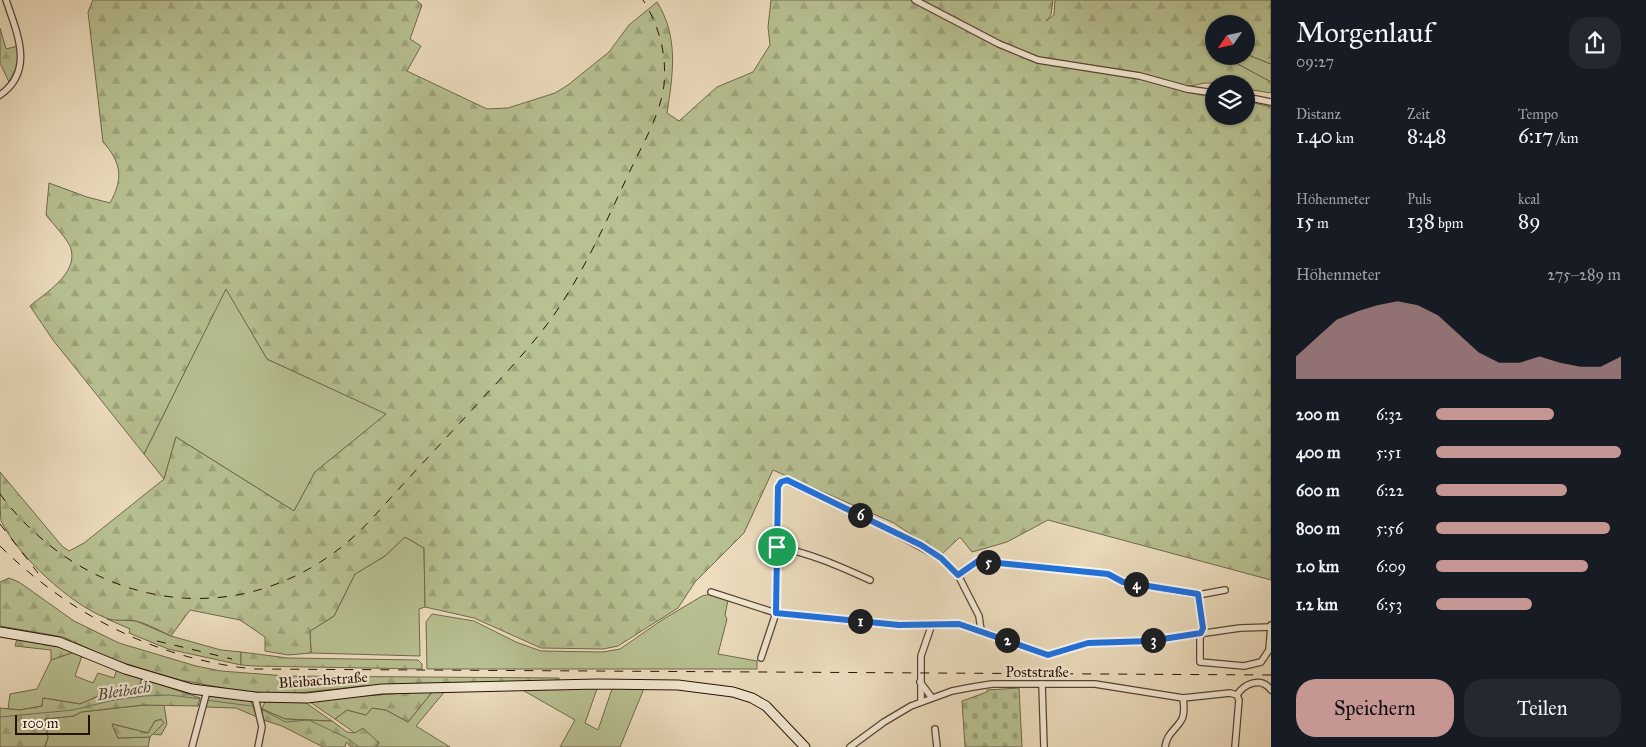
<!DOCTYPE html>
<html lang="de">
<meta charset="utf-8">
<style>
:root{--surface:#171b24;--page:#242831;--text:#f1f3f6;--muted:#9ea1a6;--accent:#c59692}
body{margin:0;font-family:"IM FELL Great Primer",serif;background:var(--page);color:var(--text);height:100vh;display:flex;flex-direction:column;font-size:19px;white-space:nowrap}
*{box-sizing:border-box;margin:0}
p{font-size:16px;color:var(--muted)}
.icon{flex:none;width:28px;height:28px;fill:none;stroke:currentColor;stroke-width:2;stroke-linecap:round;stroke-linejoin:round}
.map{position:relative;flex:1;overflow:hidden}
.panel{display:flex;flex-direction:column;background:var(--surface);width:375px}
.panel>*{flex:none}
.needle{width:32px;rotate:236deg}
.tools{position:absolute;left:1205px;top:15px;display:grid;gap:10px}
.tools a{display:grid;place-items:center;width:50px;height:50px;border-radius:50%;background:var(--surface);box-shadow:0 1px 4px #0004;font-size:25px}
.scale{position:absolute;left:15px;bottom:12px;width:75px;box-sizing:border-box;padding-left:5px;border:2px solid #291005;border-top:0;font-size:14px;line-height:18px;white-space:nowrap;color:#291005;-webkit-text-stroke:4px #f3ead5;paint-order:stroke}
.pin{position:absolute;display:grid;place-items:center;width:42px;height:42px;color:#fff;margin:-21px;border:2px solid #fff;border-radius:50%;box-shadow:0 1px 5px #0007}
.km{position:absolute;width:25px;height:25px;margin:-12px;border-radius:50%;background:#222;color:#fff;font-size:14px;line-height:25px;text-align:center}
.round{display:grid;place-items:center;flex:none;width:52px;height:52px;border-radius:20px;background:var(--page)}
.headline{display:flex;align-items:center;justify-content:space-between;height:85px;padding:0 25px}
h1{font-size:28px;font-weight:600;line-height:38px}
.stats{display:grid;grid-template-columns:repeat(3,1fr);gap:8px;height:85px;padding:5px 25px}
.stats div{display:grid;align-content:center}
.stats b{font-size:21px;font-weight:600}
.stats small{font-size:14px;font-weight:400}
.stats p{font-size:14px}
.chart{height:140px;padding:10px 25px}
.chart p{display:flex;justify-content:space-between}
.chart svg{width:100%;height:90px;margin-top:5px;fill:var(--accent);opacity:.7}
.cta{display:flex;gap:10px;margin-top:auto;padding:10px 25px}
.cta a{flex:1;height:58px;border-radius:20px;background:var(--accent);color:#111;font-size:20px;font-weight:600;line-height:58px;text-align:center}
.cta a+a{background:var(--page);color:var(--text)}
ul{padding:0 25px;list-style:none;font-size:16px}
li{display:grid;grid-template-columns:80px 60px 1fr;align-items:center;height:38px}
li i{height:12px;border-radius:6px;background:var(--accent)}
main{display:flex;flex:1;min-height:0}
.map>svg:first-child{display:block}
.grass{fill:#b8c192;stroke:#70684c}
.forest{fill:url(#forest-firs);stroke:#70684c}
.cemetery{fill:url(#cemetery-stones);stroke:#70684c}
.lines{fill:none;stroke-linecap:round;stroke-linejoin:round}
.stream{stroke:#6c776f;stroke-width:1}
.street-casing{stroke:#5a4434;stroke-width:8}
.secondary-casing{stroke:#291005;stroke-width:11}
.street{stroke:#f3ead5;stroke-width:5.5}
.secondary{stroke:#f3ead5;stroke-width:9}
.rail{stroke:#291005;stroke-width:1;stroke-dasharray:9 9;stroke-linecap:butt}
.route-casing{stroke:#fff;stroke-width:10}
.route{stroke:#1a73e8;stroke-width:6}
.labels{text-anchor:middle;stroke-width:4.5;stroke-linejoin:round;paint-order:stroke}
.street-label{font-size:15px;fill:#291005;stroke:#f3ead5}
.water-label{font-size:16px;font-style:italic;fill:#504c43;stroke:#f3ead5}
</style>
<main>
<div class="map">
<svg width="1271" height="747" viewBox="0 0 1271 747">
<defs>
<pattern id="forest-firs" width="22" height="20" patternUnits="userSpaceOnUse" patternTransform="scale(1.25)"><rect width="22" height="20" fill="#b8c192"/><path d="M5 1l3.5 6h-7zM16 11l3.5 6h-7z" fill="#9ea57c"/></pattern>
<pattern id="cemetery-stones" width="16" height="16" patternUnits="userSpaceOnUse" patternTransform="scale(1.25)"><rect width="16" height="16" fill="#b8c192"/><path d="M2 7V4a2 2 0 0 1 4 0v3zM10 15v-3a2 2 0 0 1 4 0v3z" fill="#9ea57c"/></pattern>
</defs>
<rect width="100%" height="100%" fill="#eddebf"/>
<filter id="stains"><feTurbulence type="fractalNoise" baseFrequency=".004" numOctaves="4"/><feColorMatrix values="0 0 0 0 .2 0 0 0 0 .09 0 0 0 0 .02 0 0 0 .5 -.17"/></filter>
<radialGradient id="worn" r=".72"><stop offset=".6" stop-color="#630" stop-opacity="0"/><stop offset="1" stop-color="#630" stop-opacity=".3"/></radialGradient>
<!-- grass -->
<g class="grass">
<polygon points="1246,54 1271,64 1271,82 1223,56 1246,56"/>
<polygon points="226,288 267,359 387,414 315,472 294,511 176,437 164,479 144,454"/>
<polygon points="405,537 424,548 425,607 419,609 420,656 311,653 310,631 334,616 355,574 385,556"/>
<polygon points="711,594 728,600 725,615 727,619 718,654 757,661 757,669 427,669 426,622 432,614 474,621 516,642 541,651 603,652 620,649 662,620 702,596"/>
<polygon points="107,619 136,621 171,636 221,650 241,652 241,665 168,649 129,633 130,629"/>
<polygon points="77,651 83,653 75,676 93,683 98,673 114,678 117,669 142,678 138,690 110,691 80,704 43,698 42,706 20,710 8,709 10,694 37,689 51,660"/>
<polygon points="598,686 585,723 598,730 613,686 645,686 620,747 560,747 575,720 519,688"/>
<polygon points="446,690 416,726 450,747 376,747 379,742 355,733 335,719 347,710 366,715 372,708 386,710 408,722 433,691"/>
<polygon points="209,695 250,699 257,717 236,708 205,707"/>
<polygon points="303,701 332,721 285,719 262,709 265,702"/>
<polygon points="143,705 164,705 167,724 161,735 153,734 164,723 155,721 148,733 112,724 118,738 150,737 148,747 45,747 48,738 45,719 74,716 81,712"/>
</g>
<!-- forest -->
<g class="forest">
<path d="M93,0h323l6,5 -12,34 11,7 -14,25 80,38 21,-1 47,-15 13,-8 41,-33 20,-27 28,-23c22,35 16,72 10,111l12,8 38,-34 36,-15 17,-27 -2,-18 3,-27h282l-2,15 -5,6 8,-6 1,-15h216v64l-25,-10v-30h-32v32h9l48,26v11l-25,-4v-5l-41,-1 -15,3 2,7 22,3v20h32v-15l25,6v473l-223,-60 -41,22 -35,10 -12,-15 -19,18 -47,-32 -121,-53 -29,63 -49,49 -17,26 -60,38 -15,3 -62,-1 -67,-30 -49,-11 -1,-59 -19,-11 -20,19 -30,18 -21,42 -24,15 1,22 -23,2 -23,-4v-14l-25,-17 -50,-10 -19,26c-11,-5 -23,-12 -35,-15 -9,-2 -21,1 -30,-3 -36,-14 -88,-62 -105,-97 -1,-9 -1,-38 -1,-49l62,74 7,5 15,-8 80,-64 12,-42 118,74 21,-39 71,-58 -119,-55 -41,-70 -82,165 -91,-114 -23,-34c15,-13 48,-32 41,-57 -2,-9 -19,-26 -25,-34l3,-32 38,14 23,6c14,-25 11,-41 -7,-61l-15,-130z"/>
<polygon points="0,28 6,49 18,46 18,64 9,82 0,63"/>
<polygon points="9,578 19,582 74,621 119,643 196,666 221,671 286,676 559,678 559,681 363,686 288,694 240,691 180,680 146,670 112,659 63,637 0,626 0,582"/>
<polygon points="17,639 51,643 77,651 51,660 51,650 15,646"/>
<polygon points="241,652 288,658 418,660 422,664 422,669 254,666 241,665"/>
<polygon points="142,678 200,698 198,706 143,705 81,712 74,716 45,719 48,738 45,747 0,747 0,708 20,710 42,706 43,698 80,704 110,691 138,690"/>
<polygon points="433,691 408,722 386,710 372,708 366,715 347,710 335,719 307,700"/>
<polygon points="262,709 285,719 332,721 347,732 355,733 363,728 379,743 376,747 351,747 346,742 345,747 323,747 282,726 263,720"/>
<polygon points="161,719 164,723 150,737 118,738 112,724 148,733 155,721"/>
</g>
<!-- cemetery -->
<polygon class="cemetery" points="1019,688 1022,747 965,747 962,701 987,692 987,690"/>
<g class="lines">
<!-- stream -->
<g class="stream">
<polyline points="206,700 251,706"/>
<polyline points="263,710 285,722 309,720 347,738 359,747"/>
<polyline points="0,717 73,710 114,700 144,696 169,695 202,699"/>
</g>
<defs>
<g id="street">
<polyline points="915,0 999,44 1038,60 1140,76 1187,89 1214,93"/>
<path d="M0,95c35,-24 17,-62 6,-95"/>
<polyline points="1246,97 1271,102"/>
<path d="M777,547c33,6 62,19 93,33"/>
<polyline points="958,575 978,561 1108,574 1123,582 1198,595 1203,628 1200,638 1200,662 1244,666 1261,662 1269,650 1271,625"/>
<polyline points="711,592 776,613 899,625 959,624 1048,655 1087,643 1150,641 1240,628 1271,627"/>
<polyline points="1198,595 1225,590"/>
<polyline points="761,658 776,613 778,487 781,482 787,481 865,517 941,558 958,575 979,616 981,630"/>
<polyline points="920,682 932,698"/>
<polyline points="1042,684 1044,747"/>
<path d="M1237,695c7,-11 24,-19 34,-5"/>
<polyline points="255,697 262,727 258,747"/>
<polyline points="921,702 921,656 932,624"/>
<polyline points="935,729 937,747"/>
<polyline points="192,747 207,691"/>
<polyline points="850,747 884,722 911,706 952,691 973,687 992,684 1095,684 1183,698 1230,693 1237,695"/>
<path d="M1165,747c2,-14 11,-17 17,-28 3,-6 2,-14 1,-21"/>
<polyline points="1235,747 1239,700 1237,695"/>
</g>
<polyline id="secondary" points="0,632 59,642 125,669 192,689 255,697 307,698 382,689 598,684 678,685 733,692 752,698 766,706 805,747"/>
</defs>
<!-- street casing -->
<use href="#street" class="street-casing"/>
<!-- secondary casing -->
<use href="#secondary" class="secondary-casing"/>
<!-- street -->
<use href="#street" class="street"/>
<!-- secondary -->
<use href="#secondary" class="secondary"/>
<!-- rail -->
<g class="rail">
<path d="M0,494c82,110 227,141 339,55 21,-16 38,-36 56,-56 25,-27 50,-54 75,-81 29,-32 61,-64 86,-100 29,-43 51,-92 73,-139 13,-28 31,-57 35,-88 3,-31 -5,-60 -21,-85"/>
<polyline points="0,524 38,573"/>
<path d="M0,546c70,69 156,113 254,123l1017,6"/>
<polyline points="157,641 232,659"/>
</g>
</g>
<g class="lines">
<defs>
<polygon id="route" points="787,480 921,545 941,558 958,575 978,561 1108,574 1123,582 1198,594 1203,628 1201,633 1150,641 1088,643 1048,655 959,624 899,625 776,613 778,487 781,482"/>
</defs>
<!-- route casing -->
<use href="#route" class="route-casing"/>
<!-- route -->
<use href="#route" class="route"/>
</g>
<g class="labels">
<!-- street labels -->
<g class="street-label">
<text x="1037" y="677">Poststraße</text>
<text transform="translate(323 680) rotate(-4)" y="5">Bleibachstraße</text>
</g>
<!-- water labels -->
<g class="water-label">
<text transform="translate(124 690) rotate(-9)" y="6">Bleibach</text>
</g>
</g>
<rect width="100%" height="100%" filter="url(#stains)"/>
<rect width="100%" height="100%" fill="url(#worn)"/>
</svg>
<div class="tools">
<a><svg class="needle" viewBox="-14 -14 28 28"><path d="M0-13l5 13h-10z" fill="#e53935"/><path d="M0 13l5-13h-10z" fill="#9ea1a6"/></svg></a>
<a><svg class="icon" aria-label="layers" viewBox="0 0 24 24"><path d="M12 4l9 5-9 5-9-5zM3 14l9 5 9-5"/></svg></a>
</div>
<div class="scale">100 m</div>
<div class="pin" style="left:777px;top:547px;background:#1e9e55"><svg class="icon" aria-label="arrive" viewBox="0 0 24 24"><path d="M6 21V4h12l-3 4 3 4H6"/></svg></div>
<b class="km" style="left:860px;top:621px">1</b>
<b class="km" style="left:1007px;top:640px">2</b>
<b class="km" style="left:1153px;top:640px">3</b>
<b class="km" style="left:1136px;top:584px">4</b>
<b class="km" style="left:988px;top:562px">5</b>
<b class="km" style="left:860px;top:515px">6</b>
</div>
<section class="panel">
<div class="headline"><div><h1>Morgenlauf</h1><p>09:27</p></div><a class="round"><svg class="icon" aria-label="share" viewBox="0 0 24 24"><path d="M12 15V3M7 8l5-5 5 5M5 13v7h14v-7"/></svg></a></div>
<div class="stats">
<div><p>Distanz</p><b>1.40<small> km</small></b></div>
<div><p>Zeit</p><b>8:48</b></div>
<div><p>Tempo</p><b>6:17<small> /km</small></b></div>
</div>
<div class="stats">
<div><p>Höhenmeter</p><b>15<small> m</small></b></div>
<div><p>Puls</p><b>138<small> bpm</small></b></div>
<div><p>kcal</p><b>89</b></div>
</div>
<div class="chart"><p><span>Höhenmeter</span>275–289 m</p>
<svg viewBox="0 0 160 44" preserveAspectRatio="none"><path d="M0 44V33L10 24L20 15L30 11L40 8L50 6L60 8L70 13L80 22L90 31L100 36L110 36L120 33L130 36L140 38L150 38L160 33V44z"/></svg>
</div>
<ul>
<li><b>200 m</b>6:32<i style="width:64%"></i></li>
<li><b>400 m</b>5:51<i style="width:100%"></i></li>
<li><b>600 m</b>6:22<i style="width:71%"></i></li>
<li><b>800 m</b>5:56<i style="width:94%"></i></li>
<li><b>1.0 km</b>6:09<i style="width:82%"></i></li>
<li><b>1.2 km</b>6:53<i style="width:52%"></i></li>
</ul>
<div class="cta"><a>Speichern</a><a>Teilen</a></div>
</section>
</main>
